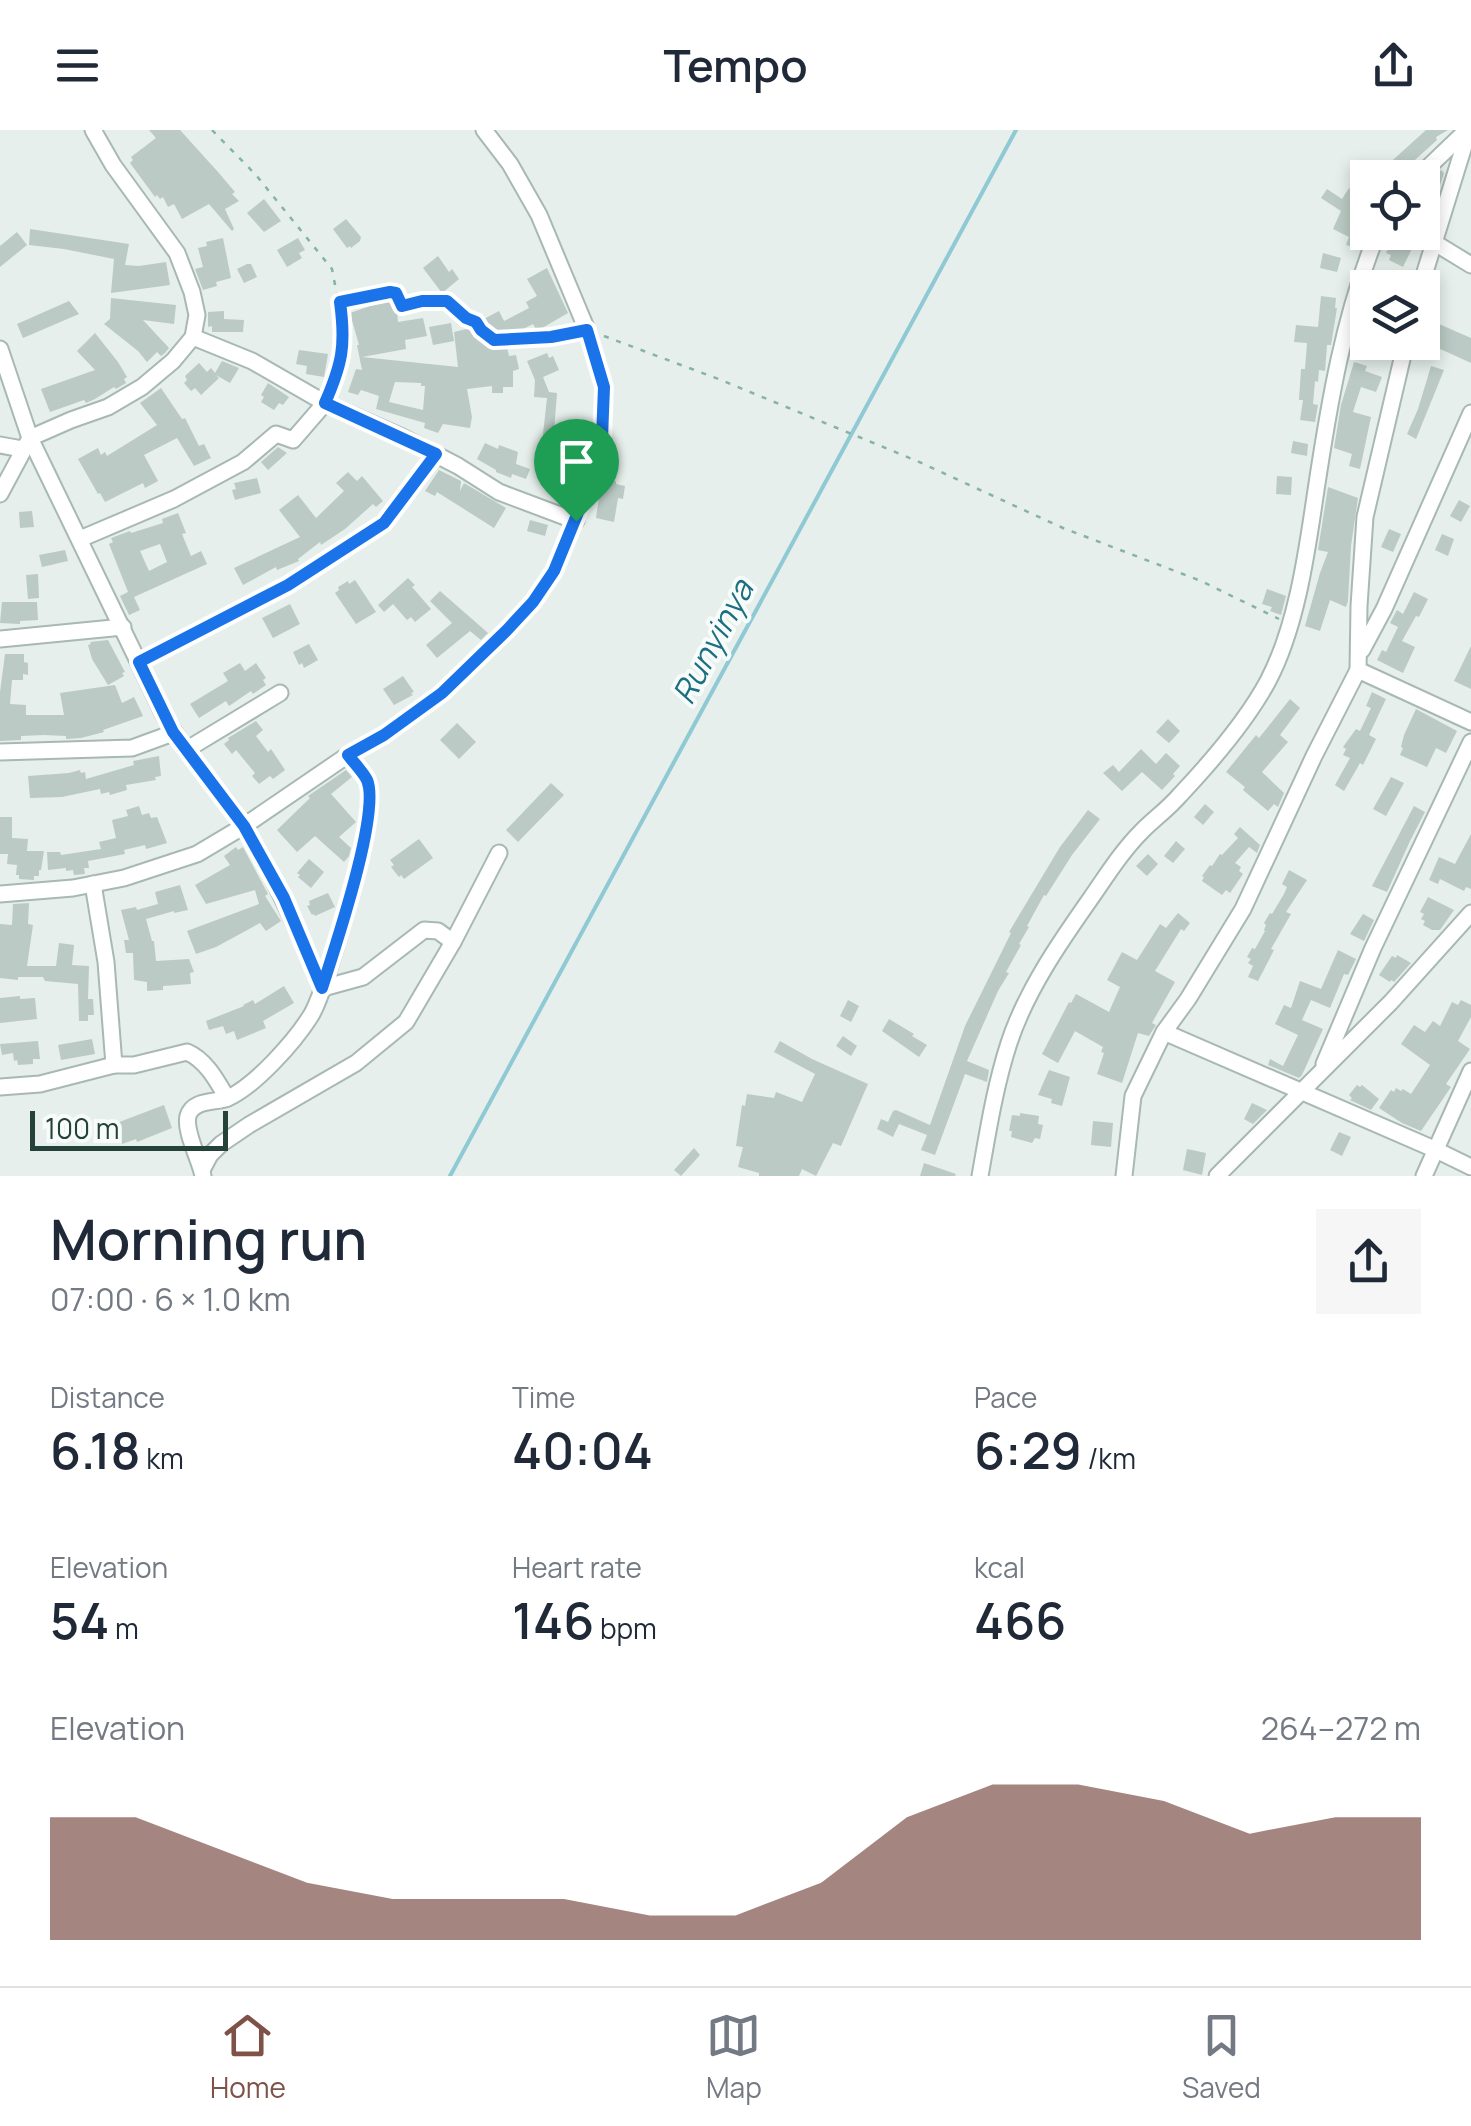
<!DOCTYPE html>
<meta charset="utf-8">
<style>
:root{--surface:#fff;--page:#f6f6f7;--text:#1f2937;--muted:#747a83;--line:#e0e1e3;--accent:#7f5249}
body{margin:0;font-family:Manrope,sans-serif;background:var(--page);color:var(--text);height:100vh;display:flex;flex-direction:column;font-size:38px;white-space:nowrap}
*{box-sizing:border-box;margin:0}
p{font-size:32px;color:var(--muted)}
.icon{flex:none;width:55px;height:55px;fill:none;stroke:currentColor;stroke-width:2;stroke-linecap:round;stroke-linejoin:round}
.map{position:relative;height:1046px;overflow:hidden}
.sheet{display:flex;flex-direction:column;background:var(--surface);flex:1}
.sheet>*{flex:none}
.controls{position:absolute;left:1350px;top:30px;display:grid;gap:20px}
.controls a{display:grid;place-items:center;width:90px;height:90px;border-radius:0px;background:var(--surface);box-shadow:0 5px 15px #0003;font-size:50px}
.scale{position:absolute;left:30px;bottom:25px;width:198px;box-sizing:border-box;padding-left:10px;border:5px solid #24423a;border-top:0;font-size:28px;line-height:35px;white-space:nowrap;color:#24423a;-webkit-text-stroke:8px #f7fbf9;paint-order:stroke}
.pin{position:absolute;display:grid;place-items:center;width:85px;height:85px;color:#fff;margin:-102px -42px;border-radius:50% 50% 50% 0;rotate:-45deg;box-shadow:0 0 10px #0007}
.pin .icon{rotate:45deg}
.round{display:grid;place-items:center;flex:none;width:105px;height:105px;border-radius:0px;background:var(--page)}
.overview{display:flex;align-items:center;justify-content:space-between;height:170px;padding:0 50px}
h1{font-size:55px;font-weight:600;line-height:75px}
.figures{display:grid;grid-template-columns:repeat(3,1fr);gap:15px;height:170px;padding:10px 50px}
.figures div{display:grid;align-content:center}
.figures b{font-size:50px;font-weight:600}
.figures small{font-size:28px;font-weight:400}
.figures p{font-size:28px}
.chart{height:280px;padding:20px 50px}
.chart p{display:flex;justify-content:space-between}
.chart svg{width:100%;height:180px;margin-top:10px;fill:var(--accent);opacity:.7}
header{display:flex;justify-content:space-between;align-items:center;height:130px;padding:0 50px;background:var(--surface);font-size:45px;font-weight:600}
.tabs{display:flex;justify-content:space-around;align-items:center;height:140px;border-top:2px solid var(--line);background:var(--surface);font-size:28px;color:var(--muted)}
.tabs a{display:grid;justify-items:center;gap:5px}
.tabs .current{color:var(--accent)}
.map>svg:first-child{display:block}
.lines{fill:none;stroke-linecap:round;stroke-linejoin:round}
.stream{stroke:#8ec9d4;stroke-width:4}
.building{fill:#bbcac4;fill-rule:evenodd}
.minor-casing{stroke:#a8b8b2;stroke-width:19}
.path{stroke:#86b3a5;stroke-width:2.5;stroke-dasharray:5 8;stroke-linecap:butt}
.minor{stroke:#fff;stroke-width:15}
.route-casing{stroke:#fff;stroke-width:20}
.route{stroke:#1a73e8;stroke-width:12}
.labels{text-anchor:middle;stroke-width:8;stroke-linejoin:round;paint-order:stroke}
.water-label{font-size:32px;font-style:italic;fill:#1c6f80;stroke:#f7fbf9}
</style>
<header><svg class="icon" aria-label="menu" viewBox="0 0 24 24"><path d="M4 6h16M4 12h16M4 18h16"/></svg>Tempo<svg class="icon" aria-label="share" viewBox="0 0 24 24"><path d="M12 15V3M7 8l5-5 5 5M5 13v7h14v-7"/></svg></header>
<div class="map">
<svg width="1471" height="1046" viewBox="0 0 1471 1046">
<rect width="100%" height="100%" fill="#e6efeb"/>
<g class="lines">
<!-- stream -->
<polyline class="stream" points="450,1046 1016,0"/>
</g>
<!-- building -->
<g class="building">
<polygon points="149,0 180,0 218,42 235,62 232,64 239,71 225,79 234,99 232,101 209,74 182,89 174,74 168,77 163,67 160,69 157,65 155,67 130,33 133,30 131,27 156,8"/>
<polygon points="1426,0 1448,0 1436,7 1437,10 1395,48 1373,48"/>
<polygon points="1441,40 1444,43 1436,68 1422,64 1424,56"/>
<polygon points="1349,58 1368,70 1368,91 1359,119 1346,115 1349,107 1333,99 1341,81 1321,68 1327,59 1342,69"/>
<polygon points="264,69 281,91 264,102 247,83"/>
<polygon points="346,89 361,107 360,111 351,118 350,116 347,118 333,99"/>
<polygon points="30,99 129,114 125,135 139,136 166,132 170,155 111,163 114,129 64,119 29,115"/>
<polygon points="17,102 27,115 0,137 0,116"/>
<polygon points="1402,102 1420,102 1403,137 1389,130 1391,125 1386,123 1390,114 1394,116"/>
<polygon points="223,108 231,148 216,152 217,156 203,160 195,139 203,137 198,118 207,116 206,112"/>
<polygon points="298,108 305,120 299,123 302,128 287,137 277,120"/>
<polygon points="1323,123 1341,128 1337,142 1320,138"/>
<polygon points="438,126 449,142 452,139 459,149 442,163 423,138"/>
<polygon points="247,134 251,134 257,147 244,153 237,139"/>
<path d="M547,138l21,45 -31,18 -4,-7 -28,14 4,18 7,-1 3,14 -6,2v16h-10v6h-11v-7l-25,3 5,28 -2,11 -27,-4 -5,9 -14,-5 1,-5 -49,-14 3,-13 -18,-6 -3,5 -10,-3 8,-23 6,1 -5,-25h2l-9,-32 23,-8 23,-5 2,22 25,-4 4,18 -22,4 1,9 -44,8 96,10 -4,-35 30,-7 -2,-5 17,-9 5,10 25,-13 -3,-6 11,-6 -10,-17zM395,252l26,1v3h4l-2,24 -34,-8z"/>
<polygon points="1321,166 1336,168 1335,178 1337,178 1331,215 1327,215 1325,241 1319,240 1318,252 1315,251 1313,274 1318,275 1315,292 1300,290 1303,270 1299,270 1301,239 1305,239 1307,213 1294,212 1296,195 1318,197"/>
<polygon points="111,168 176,175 174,194 143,190 169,218 165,223 161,226 157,222 147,232 138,221 104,194 110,189"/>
<polygon points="69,171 79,184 23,208 17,194"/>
<polygon points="224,181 224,189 244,190 243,202 212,202 212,196 208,197 208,182"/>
<polygon points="451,193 454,211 433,215 429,197"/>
<polygon points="1439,194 1471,208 1471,233 1436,217 1439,210 1433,207"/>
<polygon points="95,203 118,232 127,247 124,249 126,253 116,259 114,257 95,269 86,273 84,270 50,282 41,259 95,240 77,221"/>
<polygon points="299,220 328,224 324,247 306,244 307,236 296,234"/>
<polygon points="547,223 549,228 553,226 559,240 543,247 549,262 557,263 554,301 558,302 555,316 542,313 547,268 534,267 535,250 527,231"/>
<polygon points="222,231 239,238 230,253 216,245 219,248 201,265 195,258 191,261 184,253 187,250 185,246 199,233 207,242 211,238 215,243"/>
<polygon points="1354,232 1367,236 1365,241 1382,247 1376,262 1361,257 1353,282 1371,287 1360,339 1349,336 1352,324 1334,318 1341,275"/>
<polygon points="1431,236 1444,240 1416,309 1407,304 1418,279"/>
<polygon points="268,253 289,267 283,275 279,273 274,280 261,272 264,267 261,265"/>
<polygon points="161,258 182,289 185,288 199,316 204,314 211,328 194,336 177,308 144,325 158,351 145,358 143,353 105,372 100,363 98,364 78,329 98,318 101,325 105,322 107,326 157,295 140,273"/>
<polygon points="1293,311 1308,314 1307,326 1291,323"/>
<polygon points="485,313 498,319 499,315 518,322 516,334 530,339 526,349 512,344 511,348 496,342 496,340 477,329"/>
<polygon points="278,317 287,323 268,340 261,332"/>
<polygon points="560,338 578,345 571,364 553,357"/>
<polygon points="439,340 461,351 460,361 464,353 506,378 494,398 437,362 435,366 425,361"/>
<polygon points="348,342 357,351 362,346 383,371 376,377 373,374 345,399 321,415 320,412 298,429 299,431 277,440 276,437 243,455 234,438 300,407 279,380 298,365 316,388 344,361 336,353"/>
<polygon points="1277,346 1292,347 1291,365 1276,364"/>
<polygon points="257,348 261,363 235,370 232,360 236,359 234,353"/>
<polygon points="606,349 616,351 616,354 625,356 623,369 618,368 614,392 596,388 600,361 604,360"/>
<polygon points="1328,357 1358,368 1351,416 1348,471 1346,477 1330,470 1320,501 1305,496 1320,443 1328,422 1318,420"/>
<polygon points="1459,370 1470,376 1461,392 1450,386"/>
<polygon points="32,381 34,397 20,398 19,382"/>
<path d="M178,383l8,20 -4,1 9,22 10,-5 6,13 -73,33 6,13 -11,5 -9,-19 8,-4 -19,-48 4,-2 -2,-4 19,-7 1,2 32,-10 -1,-4zM160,414l7,18 -18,9 -9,-20z"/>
<polygon points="530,390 548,395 545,406 527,401"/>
<polygon points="1389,399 1401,404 1393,422 1381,417"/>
<polygon points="1442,404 1454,409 1448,426 1435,420"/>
<polygon points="65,420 68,431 42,437 39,425"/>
<polygon points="38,444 39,468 28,469 26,445"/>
<polygon points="408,448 415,455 412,457 431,479 415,492 411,487 407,490 393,474 384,482 378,475"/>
<polygon points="355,450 376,482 356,494 335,463 339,460 338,457 348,451 349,454"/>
<polygon points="1267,459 1286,466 1281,485 1270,481 1272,477 1262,474"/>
<polygon points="440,461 488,503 481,510 470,501 437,528 426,515 452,493 430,471"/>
<polygon points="1414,462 1428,469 1419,487 1416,486 1402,511 1415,517 1403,543 1377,530 1382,520 1386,522 1398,497 1390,493 1397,480 1403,484"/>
<polygon points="2,472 37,472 38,490 20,491 20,494 0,493"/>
<polygon points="290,474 300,494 273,508 262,488"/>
<polygon points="108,510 125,542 122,543 124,546 108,555 92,529 88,515 91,514 90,512"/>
<polygon points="309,514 318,530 304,538 302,533 299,535 293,522"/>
<polygon points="1471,516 1471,559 1454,551"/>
<polygon points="5,524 24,524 24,532 28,533 28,545 23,544 23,550 12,550 10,574 26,575 26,585 64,585 60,563 115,555 122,573 134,567 143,586 103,600 104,602 81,608 66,609 66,606 44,605 21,606 21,610 0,611 0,562"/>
<polygon points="240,533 245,541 256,533 266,548 263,550 266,555 253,564 251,561 229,576 226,571 199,588 190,574 228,551 223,543"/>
<polygon points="403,546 414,562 411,563 413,565 394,575 383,559"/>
<polygon points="1372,562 1386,569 1369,605 1376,609 1363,635 1360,633 1344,661 1335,655 1350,628 1343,625 1346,619 1343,617 1356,599 1360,601 1371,578 1366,576"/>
<polygon points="1290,569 1300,578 1280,605 1288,612 1262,642 1284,663 1278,677 1274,674 1268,681 1243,660 1245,657 1226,642 1256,605 1259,608"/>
<polygon points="1416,579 1457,601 1446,623 1436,618 1427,637 1400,625 1403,618 1401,617 1404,605"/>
<polygon points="1168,589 1180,601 1169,613 1156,602"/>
<polygon points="256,591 263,600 256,606 268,622 271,619 285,640 273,649 270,646 259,654 252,646 255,643 236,620 232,624 224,614 229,610 228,608"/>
<polygon points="457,593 476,612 459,629 440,610"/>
<polygon points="1141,619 1156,634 1166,623 1180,636 1173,644 1175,646 1162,660 1142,642 1122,661 1103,643 1113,635 1119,642"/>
<polygon points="159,626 161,646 155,647 156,650 126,655 127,660 110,665 109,662 101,664 100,659 62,667 30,668 28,646 69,643 80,640 81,643 85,642 86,649 134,635 133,631"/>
<polygon points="346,640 352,647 331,664 356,692 339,707 351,718 349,726 344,732 315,706 297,722 277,700 310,668 308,666"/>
<polygon points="1391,647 1404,653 1386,686 1373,679"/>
<polygon points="551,653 564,665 518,712 506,700"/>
<polygon points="1205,674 1214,682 1203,695 1194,687"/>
<polygon points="139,676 142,685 149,683 151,688 157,687 167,713 146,719 145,715 124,720 125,724 88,731 89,738 84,738 85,744 74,745 73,740 66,741 66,738 48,740 47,722 60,722 61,725 101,719 99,712 116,708 112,690 128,686 126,680"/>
<polygon points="1414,676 1425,682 1410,711 1387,762 1372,756"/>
<polygon points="1088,680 1100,689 1072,725 1046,766 1044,765 1027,796 1029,797 1019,814 1021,815 1006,842 1009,843 998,861 967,931 989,940 987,952 965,944 935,1025 921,1020 927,1005 899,994 893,1007 877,999 881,989 888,992 893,981 896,980 930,995 965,896 1011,803 1009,802 1060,717"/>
<polygon points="0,687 12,687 12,708 28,709 27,721 44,721 41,740 39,740 39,746 34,746 34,750 19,749 19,745 16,745 17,735 7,734 8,724 0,724"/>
<polygon points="1240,697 1260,715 1257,723 1249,717 1235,733 1241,737 1239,741 1243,744 1230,763 1226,760 1222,765 1202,751 1204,747 1202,746 1210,735 1212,736 1220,724 1222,725 1238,708 1234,704"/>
<polygon points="1471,704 1471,759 1466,757 1464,761 1440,749 1438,754 1429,750 1439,727 1455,734"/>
<polygon points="419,709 433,728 404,749 401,745 399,747 391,737 394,735 390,730"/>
<polygon points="1176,711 1185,719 1173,733 1164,726"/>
<polygon points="236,717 238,720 243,717 268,764 265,766 281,791 266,801 260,793 216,817 196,824 187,801 259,774 255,760 206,774 195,755 230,735 224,726"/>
<polygon points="1148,724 1158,734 1147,746 1136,736"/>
<polygon points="309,729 324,742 311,758 298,747 300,745 297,743"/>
<polygon points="1289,740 1307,750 1286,782 1291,784 1271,819 1274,820 1258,851 1248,847 1253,836 1248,833 1251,829 1247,827 1252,818 1255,819 1265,801 1264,800 1266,795 1264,793 1270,783 1272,784 1284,764 1287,757 1282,754"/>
<polygon points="180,755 188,780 174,783 174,781 146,789 152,811 154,811 156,831 189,829 194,842 190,843 191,854 163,856 163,860 147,861 147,852 134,850 133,823 126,823 124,810 129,810 121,780 136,777 137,780 158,774 155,762"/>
<polygon points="328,763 335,777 315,786 314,784 312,785 307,776 310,775 309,771"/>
<polygon points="1428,767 1454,780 1440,800 1432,800 1423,795 1425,791 1421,789 1424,784 1420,782"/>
<polygon points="29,773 28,794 33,795 27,836 56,836 59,813 74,815 72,835 89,836 88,869 93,869 94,885 88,885 88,891 79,891 78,854 45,851 43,847 18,847 18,850 0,848 0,794 12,795 13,774"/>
<polygon points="1178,783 1190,793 1184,801 1181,799 1155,841 1175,852 1152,893 1156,895 1149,906 1138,903 1122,953 1097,944 1104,923 1101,922 1103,917 1075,901 1058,933 1042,924 1069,872 1071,873 1076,864 1109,882 1120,857 1107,850 1122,822 1137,830 1160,794 1166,798"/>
<polygon points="1363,784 1374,790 1364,811 1350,804"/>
<polygon points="1338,820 1356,829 1348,845 1344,844 1330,878 1311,870 1302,890 1323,899 1302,945 1299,948 1268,935 1270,929 1283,936 1298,905 1275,894 1284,875 1291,878 1300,851 1321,859"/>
<polygon points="1397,825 1411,833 1394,852 1391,850 1390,852 1379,845 1392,826 1396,828"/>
<polygon points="284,856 294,873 263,891 266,898 237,910 234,901 226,904 223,896 209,900 206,891 244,876 243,875 253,870 255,874"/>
<polygon points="20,866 20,869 35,868 37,889 0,893 0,868"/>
<polygon points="848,870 859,876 851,892 840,886"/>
<polygon points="1461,870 1471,875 1471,887 1458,911 1470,919 1446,954 1451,957 1421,1001 1402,993 1379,978 1391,960 1394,962 1396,958 1401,961 1403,959 1411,964 1430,935 1401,914 1414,895 1425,902 1433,891 1440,896 1452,872 1458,875"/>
<polygon points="889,889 914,904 912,906 927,915 919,927 882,901"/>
<polygon points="843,906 857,916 851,926 836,916"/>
<polygon points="92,909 95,924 61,930 58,915"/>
<polygon points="38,911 40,929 33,929 33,934 18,935 17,930 14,931 13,923 2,925 0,914"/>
<polygon points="780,911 812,929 868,954 841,1016 833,1013 816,1046 802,1039 799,1046 759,1046 759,1043 738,1037 743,1017 736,1016 742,975 745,976 747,964 774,968 776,962 802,972 815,944 774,922"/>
<polygon points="1049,940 1070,947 1062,976 1051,973 1052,969 1038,965"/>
<polygon points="1357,955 1360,957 1362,955 1379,969 1371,980 1350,970 1352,968 1349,965"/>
<polygon points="1252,973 1267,980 1253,994 1244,989"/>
<polygon points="164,975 172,998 137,1012 136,1009 122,1014 114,994"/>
<polygon points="1020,983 1039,986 1038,994 1043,995 1040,1009 1035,1008 1032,1013 1011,1007 1012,1001 1009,1001 1012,985 1020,986"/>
<polygon points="1093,991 1113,993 1111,1017 1091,1015"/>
<polygon points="1339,1002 1351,1007 1342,1026 1330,1020"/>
<polygon points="694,1018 700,1025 681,1046 674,1040"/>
<polygon points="1187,1019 1206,1023 1202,1045 1183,1040"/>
<polygon points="924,1033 956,1044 955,1046 920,1046"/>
</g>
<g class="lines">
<defs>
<g id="minor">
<polyline points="1417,48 1467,0"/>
<polyline points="1435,113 1471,135"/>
<polyline points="1420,158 1469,0"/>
<polyline points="193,207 252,231 325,273 402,307 458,336 499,362 576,391"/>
<path d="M0,219l30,89 134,277c22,41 56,74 81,113 31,51 54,106 78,160 -4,9 -7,20 -13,29 -16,25 -54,68 -82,81 -12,5 -35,1 -40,18 -4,15 12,44 15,60"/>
<polyline points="0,315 22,319"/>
<polyline points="0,364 30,308 71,290 108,277 142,257 173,231 193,207 197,185 192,162 177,123 113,35 93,0"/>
<polyline points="80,409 174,369 243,332 276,304 293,310 325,273"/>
<polyline points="0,509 123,497"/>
<polyline points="1362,520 1384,479 1471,283"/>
<polyline points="139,532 288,455 384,393 436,325"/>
<polyline points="1358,540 1471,592"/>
<polyline points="186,620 280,563"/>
<polyline points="0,622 132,618 173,603"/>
<path d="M348,625c6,8 15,17 19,25 14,33 -33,170 -44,208l40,-11 61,-47 14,1 15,11"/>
<polyline points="93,754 106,832 114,935"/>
<polyline points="0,764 73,758 124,748 197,724 244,696 348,625 384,605 442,563 507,500 533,472 554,441 589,357 602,308 604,257 587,200 539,85 510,34 484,0"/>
<polyline points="1164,902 1434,1019 1471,1037"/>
<polyline points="1324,934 1373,818 1471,612"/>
<path d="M0,957l40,-3 74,-19h20l53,-13c19,8 30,29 40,46"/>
<polyline points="202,1040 210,1025 221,1014 249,995 356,933 406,892 453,812 499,723"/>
<path d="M980,1046c8,-45 15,-90 29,-133 17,-52 51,-101 82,-145 16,-23 31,-47 51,-67 12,-12 27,-23 38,-36 32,-34 66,-73 88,-114 29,-55 39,-130 48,-191 13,-86 28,-177 62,-258"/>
<polyline points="1124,1046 1133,966 1164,902 1188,869 1243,779 1314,626 1358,540 1359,476 1365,387 1406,212"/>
<polyline points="1217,1046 1391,872 1471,783"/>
<polyline points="1424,1046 1471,941"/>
</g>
</defs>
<!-- minor casing -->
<use href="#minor" class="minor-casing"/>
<!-- path -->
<g class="path">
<polyline points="212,0 256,45 332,139 343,196 341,237 332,258"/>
<polyline points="340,173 390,162 396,163 401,175 422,171 447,171 466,188 476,192 481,201 495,210 551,207 573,203"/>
<polyline points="604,206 721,250 917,331 1063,398 1201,451 1279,489"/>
</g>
<!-- minor -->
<use href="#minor" class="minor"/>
</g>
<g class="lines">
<defs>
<path id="route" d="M390,162l6,1 6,13 20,-5h25l19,17 10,4 5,8 13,10 57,-3 36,-7 17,57 -2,51 -14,50 -34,83 -21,31 -26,28 -65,63 -58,42 -36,20c6,8 15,17 19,25 14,32 -33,170 -45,208l-38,-90 -40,-72 -71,-94 -34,-70 149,-77 96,-62 52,-69 -111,-51c17,-39 21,-57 15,-101z"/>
</defs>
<!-- route casing -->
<use href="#route" class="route-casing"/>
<!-- route -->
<use href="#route" class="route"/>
</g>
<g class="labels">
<!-- water labels -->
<g class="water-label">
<text transform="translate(713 512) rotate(-62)" y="11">Runyinya</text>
</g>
</g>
</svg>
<div class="controls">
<a><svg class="icon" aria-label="locate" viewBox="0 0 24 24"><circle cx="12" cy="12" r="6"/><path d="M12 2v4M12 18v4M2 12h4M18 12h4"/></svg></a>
<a><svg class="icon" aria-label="layers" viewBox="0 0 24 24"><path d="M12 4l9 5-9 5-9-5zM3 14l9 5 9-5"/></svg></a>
</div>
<div class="scale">100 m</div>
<div class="pin" style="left:576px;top:391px;background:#1e9e55"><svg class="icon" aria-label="arrive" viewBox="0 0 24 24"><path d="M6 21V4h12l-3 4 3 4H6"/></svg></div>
</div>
<section class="sheet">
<div class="overview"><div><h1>Morning run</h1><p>07:00 · 6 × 1.0 km</p></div><a class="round"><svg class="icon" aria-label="share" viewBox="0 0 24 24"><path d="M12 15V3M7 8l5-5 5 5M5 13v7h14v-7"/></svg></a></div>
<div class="figures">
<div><p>Distance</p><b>6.18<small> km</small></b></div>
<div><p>Time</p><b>40:04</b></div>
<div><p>Pace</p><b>6:29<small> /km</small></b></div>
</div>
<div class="figures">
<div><p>Elevation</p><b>54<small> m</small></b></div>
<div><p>Heart rate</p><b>146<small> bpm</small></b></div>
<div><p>kcal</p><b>466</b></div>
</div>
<div class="chart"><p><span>Elevation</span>264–272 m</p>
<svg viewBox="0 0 160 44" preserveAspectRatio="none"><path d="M0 44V14L10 14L20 22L30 30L40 34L50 34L60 34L70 38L80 38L90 30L100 14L110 6L120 6L130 10L140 18L150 14L160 14V44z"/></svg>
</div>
</section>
<nav class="tabs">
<a class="current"><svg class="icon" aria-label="home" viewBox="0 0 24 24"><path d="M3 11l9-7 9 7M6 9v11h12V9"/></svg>Home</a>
<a><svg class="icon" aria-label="map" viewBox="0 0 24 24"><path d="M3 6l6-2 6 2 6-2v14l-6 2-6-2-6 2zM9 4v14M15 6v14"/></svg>Map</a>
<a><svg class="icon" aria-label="saved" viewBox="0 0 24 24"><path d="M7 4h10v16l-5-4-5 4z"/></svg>Saved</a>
</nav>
